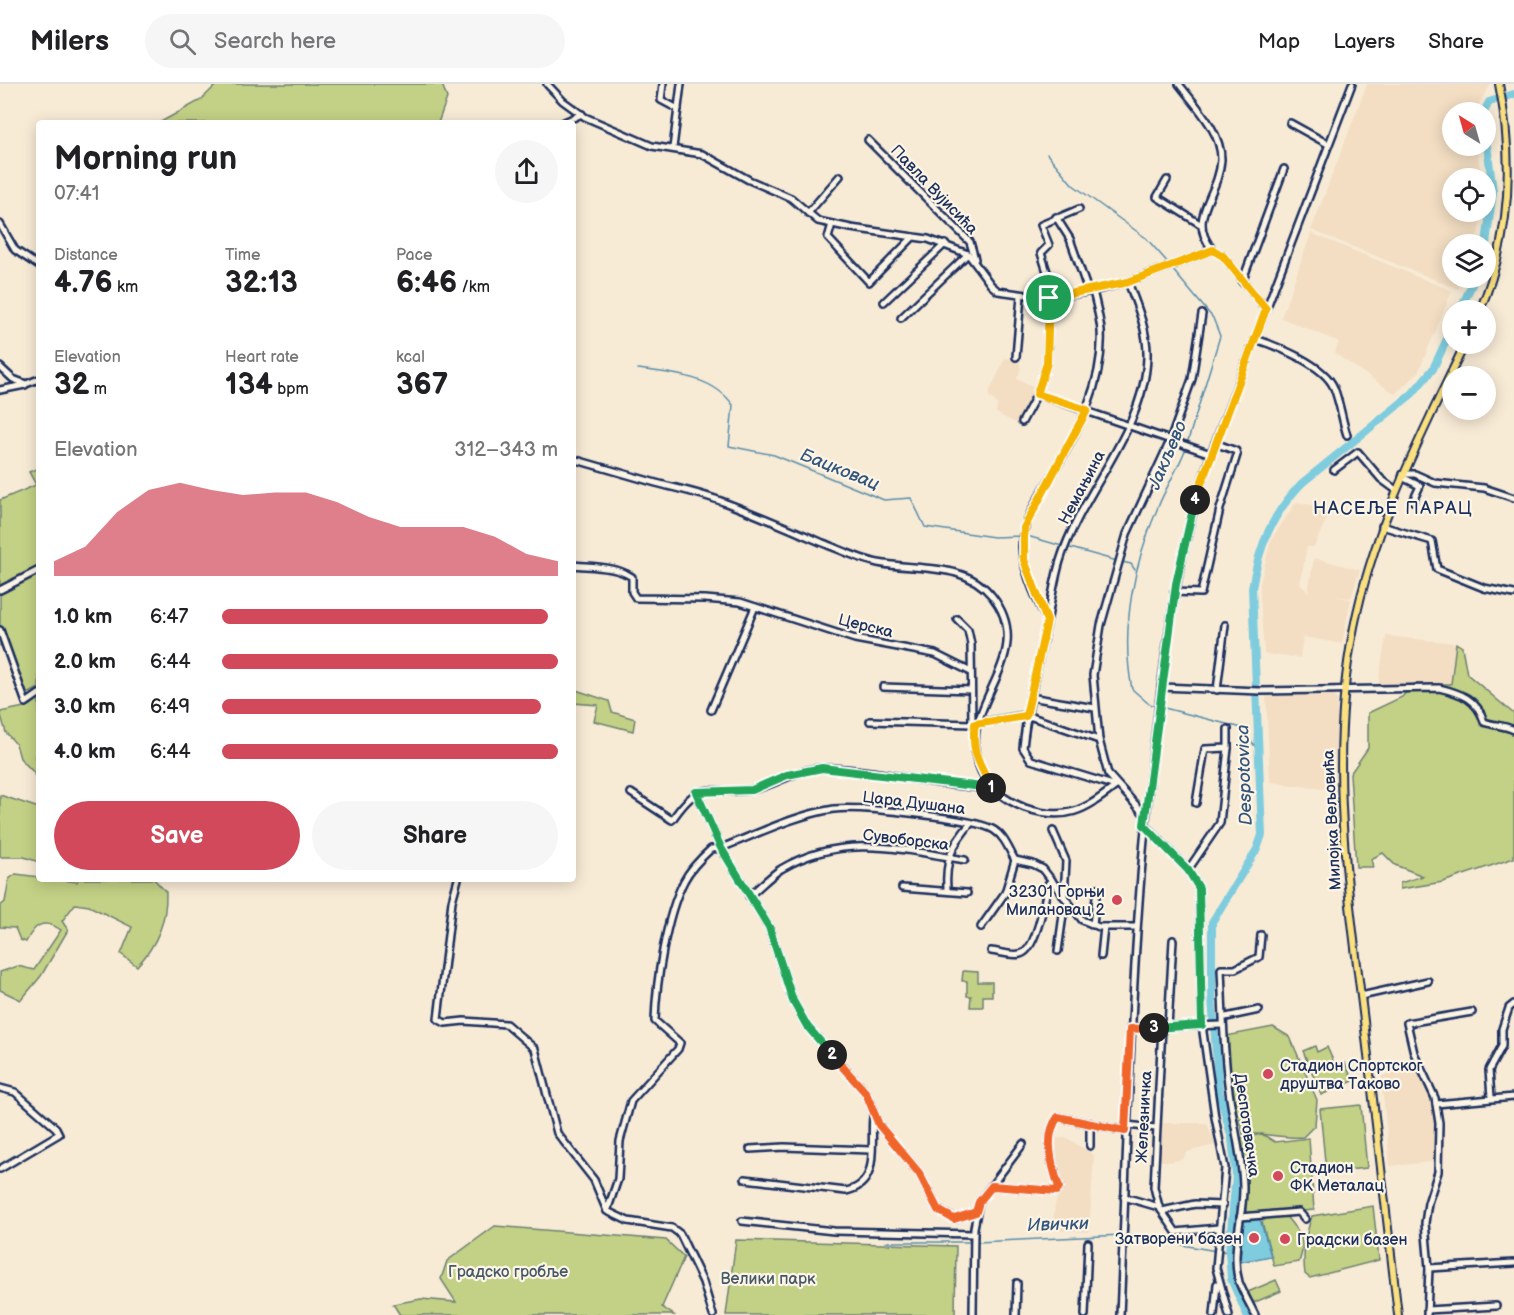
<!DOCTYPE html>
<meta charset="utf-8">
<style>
:root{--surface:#fff;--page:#f6f6f6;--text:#202124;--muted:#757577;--line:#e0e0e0;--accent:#d1495b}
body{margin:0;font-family:"Balsamiq Sans",sans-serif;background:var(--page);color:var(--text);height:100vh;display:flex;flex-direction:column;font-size:22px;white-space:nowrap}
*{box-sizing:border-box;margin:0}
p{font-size:20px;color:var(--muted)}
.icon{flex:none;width:33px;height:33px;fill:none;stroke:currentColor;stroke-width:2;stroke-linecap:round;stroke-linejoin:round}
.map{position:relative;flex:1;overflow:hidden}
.sheet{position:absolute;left:36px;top:36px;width:540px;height:762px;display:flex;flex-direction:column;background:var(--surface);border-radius:6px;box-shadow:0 3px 15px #0003}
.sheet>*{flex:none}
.needle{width:39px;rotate:323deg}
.controls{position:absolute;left:1442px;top:18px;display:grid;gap:12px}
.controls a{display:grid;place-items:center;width:54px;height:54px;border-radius:50%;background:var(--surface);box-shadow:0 3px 15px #0003;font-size:30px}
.pin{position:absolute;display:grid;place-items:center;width:51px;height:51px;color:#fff;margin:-26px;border:3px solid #fff;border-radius:50%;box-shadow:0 2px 6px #0007}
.km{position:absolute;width:30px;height:30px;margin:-15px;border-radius:50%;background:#222;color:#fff;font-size:16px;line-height:30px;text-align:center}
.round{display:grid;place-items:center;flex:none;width:63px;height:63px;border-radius:32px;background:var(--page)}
.overview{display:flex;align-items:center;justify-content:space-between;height:102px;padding:0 18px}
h1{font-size:33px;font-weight:600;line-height:45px}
.figures{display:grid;grid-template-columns:repeat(3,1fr);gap:9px;height:102px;padding:6px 18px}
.figures div{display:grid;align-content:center}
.figures b{font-size:30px;font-weight:600}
.figures small{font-size:16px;font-weight:400}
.figures p{font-size:16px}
.chart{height:168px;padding:12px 18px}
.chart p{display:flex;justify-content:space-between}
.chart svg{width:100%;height:108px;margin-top:6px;fill:var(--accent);opacity:.7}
.primary-button{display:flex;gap:12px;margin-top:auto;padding:12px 18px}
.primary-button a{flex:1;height:69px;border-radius:36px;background:var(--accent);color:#fff;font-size:24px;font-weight:600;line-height:69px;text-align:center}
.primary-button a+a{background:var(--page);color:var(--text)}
ul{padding:0 18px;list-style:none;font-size:20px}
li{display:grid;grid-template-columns:96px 72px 1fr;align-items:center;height:45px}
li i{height:15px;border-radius:8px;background:var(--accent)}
header{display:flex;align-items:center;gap:36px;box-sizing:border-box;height:84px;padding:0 30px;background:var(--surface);border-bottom:2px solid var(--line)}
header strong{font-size:28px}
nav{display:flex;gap:33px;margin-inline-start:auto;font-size:21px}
.search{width:420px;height:54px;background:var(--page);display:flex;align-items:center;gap:15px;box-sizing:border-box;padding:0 21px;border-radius:33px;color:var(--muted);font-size:22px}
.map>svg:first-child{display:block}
.built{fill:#f3dec3}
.green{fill:#c2d185;stroke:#6e8072;stroke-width:1.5}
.water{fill:#7fccde;stroke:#578dab;stroke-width:1.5}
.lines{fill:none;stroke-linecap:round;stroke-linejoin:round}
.stream{stroke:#578dab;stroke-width:1.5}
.river{stroke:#7fccde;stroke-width:8}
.minor-casing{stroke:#1b2f5e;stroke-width:10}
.major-casing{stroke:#1b2f5e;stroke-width:10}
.minor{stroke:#fcf5e5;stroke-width:5}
.major{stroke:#fbe080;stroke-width:6}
.split-1-casing{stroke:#fff;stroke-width:12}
.split-2-casing{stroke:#fff;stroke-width:12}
.split-3-casing{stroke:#fff;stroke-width:12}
.split-4-casing{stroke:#fff;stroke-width:12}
.split-5-casing{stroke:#fff;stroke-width:12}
.split-1{stroke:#f5b400;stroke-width:8}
.split-2{stroke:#22a559;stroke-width:8}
.split-3{stroke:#f0652b;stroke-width:8}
.split-4{stroke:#22a559;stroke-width:8}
.split-5{stroke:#f5b400;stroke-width:8}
.poi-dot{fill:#d1495b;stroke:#fcf5e5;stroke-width:2}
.labels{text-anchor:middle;stroke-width:4.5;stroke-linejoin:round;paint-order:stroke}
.street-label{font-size:16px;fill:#1b2f5e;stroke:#fcf5e5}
.poi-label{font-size:16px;fill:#1b2f5e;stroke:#fcf5e5;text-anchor:start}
.park-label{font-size:16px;fill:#455868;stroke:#fcf5e5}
.water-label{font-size:18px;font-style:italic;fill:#34567e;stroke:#fcf5e5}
.neighbourhood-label{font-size:18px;letter-spacing:1.5px;fill:#1b2f5e;stroke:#fcf5e5}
</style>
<header>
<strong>Milers</strong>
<div class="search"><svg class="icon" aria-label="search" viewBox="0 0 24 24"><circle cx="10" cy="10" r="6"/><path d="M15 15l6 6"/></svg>Search here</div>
<nav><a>Map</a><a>Layers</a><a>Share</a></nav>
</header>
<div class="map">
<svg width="1514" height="1231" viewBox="0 0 1514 1231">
<rect width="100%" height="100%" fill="#f8ebd6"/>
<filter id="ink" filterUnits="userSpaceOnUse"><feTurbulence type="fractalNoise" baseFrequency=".0167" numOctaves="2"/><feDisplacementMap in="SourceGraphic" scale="12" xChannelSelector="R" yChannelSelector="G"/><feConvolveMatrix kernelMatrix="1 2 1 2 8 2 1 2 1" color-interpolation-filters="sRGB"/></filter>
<g filter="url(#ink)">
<!-- built -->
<g class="built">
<polygon points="1367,0 1491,0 1474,28 1452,28 1452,62 1477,62 1481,94 1452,94 1452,128 1482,128 1476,160 1452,160 1452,194 1463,194 1458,205 1311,146"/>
<polygon points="1311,149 1452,207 1418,289 1395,310 1334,269 1339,258 1281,234"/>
<polygon points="1005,274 1019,277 1021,284 1017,295 1035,303 1019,341 996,329 997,320 988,311"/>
<polygon points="1296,418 1331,425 1314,463 1307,463 1300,500 1308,508 1314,474 1360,486 1351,514 1332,512 1351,515 1342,560 1303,553 1300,574 1264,570 1260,514 1260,499 1271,456"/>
<polygon points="1386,552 1456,559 1451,600 1378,600"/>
<polygon points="1332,609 1337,616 1337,707 1270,698 1266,611"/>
<polygon points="1416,982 1434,1012 1439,1039 1438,1062 1433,1078 1390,1082 1381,992"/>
<polygon points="1159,1039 1207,1039 1216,1061 1187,1068 1183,1075 1171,1078 1157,1076"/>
<polygon points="1056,1054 1067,1054 1094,1071 1089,1148 1036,1145 1035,1134 1053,1135 1055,1120 1061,1106 1057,1081"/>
</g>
<!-- green -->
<g class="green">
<polygon points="217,0 442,0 447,14 438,39 159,39 201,16"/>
<polygon points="39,384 39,604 26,611 8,559 0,562 0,416 36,401 29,388"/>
<polygon points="1456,559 1462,563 1467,590 1514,630 1514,774 1443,798 1400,805 1400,799 1423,792 1395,781 1383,769 1371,775 1373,783 1356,783 1350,690 1368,664 1368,629 1402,613 1414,600 1451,600"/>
<polygon points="573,605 609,617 612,628 635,635 633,647 594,637 598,621 573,619"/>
<polygon points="39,615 39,668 35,671 39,688 34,689 39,694 39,707 34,689 20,674 16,660 6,649 0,628 29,622"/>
<polygon points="0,711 39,724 39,778 24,773 0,773"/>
<path d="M16,790l61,8 1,-3h76l12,13c1,29 -9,53 -29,74l-16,-12 11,-27 -43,-21 -14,-2 -13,17 6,9 -27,46 -20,24 -21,-10v-18l18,-6 16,4 27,-40c-18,-12 -27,-5 -35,12l-6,-2 -5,-12 -15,-1v-21l5,-4 4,-23z"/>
<polygon points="963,887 978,888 978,898 992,898 992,912 983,912 983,923 970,923 971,912 967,912 967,897 962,897"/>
<path d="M1273,943l17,10 27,63 -2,25 -12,12c-21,2 -39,-5 -60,-3l-3,-15 -3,-1 -11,-82z"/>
<polygon points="1315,962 1317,968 1327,963 1336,983 1345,979 1353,997 1321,1011 1303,967"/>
<polygon points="1361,1021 1367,1084 1326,1088 1320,1025"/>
<polygon points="1262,1050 1275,1058 1309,1054 1314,1126 1246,1132 1241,1054"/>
<path d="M1373,1122l6,54 -69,18 -5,-4c-3,-20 0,-38 7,-58z"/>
<path d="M1273,1130h11c14,18 24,24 15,48l-25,4 -12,-44z"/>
<polygon points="495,1142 666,1156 684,1173 662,1223 674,1231 400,1231 393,1220 421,1215 456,1218 441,1195 447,1177"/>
<polygon points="736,1156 956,1162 955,1231 726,1231"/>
<polygon points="1276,1196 1281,1207 1253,1219 1248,1208"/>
</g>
<!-- water -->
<polygon class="water" points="1243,1135 1260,1135 1271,1172 1240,1178"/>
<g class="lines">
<!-- stream -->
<g class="stream">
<polyline points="1047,70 1073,101 1146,154 1170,181"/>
<polyline points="1172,185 1213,234 1220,252 1187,360"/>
<path d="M638,285c34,5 74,6 95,36l-4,41 45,9 110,45 27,-2 14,29 69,10 28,-1"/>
<path d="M1186,364c-8,21 -20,39 -28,59 -24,56 -38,121 -26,182l17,15 93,24 17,24"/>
<polyline points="1027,452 1062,462"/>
<polyline points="1067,463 1117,477"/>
<polyline points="1122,478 1131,480 1135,486"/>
<polyline points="1127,1151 1216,1167"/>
<polyline points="886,1158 972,1158"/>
<polyline points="977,1158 1122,1151"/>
<polyline points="1221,1167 1229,1168"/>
</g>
<!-- river -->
<g class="river">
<polyline points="1484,28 1489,18 1514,10"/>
<polyline points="1485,46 1493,107 1485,167"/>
<polyline points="1460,226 1475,194"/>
<path d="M1247,1231l-16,-36 -2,-27 7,-77 -4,-36 -13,-48 -7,-92v-77l45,-73 5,-14 -10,-247c7,-42 20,-74 50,-105l110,-89 21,-25 19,-41"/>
</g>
<defs>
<g id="minor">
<polyline points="547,0 563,17 585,33 652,62 702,70 749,96 791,114 818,137 851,144 928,155 968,170 991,201 998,207 1049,214 1093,207 1128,198 1213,166 1223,172 1266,225"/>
<polyline points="663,0 661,16 678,25"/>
<path d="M1179,0c16,21 43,48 42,76 -2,36 -36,58 -8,90"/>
<polyline points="562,39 582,30"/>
<polyline points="1290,39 1328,60"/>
<polyline points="868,56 970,158 975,175"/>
<polyline points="673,64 681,0"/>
<polyline points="1167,96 1157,113 1200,140"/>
<polyline points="808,129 840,92"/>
<polyline points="1056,133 1070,155 1088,207"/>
<polyline points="0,140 15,166 39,182"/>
<polyline points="832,140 828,154 869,198 913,153"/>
<polyline points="1242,198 1284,85"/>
<polyline points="1055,213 1041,169 1049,161 1041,141 1079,125"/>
<polyline points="884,218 945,160"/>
<polyline points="901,234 968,170"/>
<path d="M1255,255c22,7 70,26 79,49 6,15 8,32 13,47"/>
<polyline points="1016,273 1021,212"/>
<polyline points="0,283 13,295 26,300 39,295"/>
<polyline points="0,306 25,301"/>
<polyline points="1037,310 1211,370"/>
<polyline points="1022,338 1037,310 1047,279 1049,214"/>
<path d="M573,375c28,8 55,16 83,24 23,6 48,11 70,20 32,12 64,26 97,40 18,7 36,16 55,20 39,8 86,-2 114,33 50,63 -41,111 -11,175 9,18 26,30 44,37 41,14 60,2 91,-22"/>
<polyline points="1334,386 1358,368 1381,395 1396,406"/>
<polyline points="1403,390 1415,390 1435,399 1484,404 1514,414"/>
<polyline points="1402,393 1420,402 1413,417"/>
<polyline points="1382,442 1432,457 1437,485 1484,504 1514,510"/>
<path d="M573,481c19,2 42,1 59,12v15l4,6 69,1 35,3 115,37 80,15 34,17"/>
<polyline points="0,506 39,486"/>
<polyline points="1174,508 1201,509 1220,425 1237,371 1236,367 1215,359"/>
<polyline points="957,535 968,546 971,560 972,640 1026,631 1099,656"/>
<path d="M1047,536c-11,-21 -24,-49 -25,-73 0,-26 19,-53 32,-75 25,-43 50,-90 47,-141 -1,-13 -5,-27 -8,-40"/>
<polyline points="0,546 26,619 39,610"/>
<polyline points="883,603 971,606"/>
<path d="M1161,603l99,4 179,-3c21,5 39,11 45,34 11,4 20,3 30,8"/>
<polyline points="1217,606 1225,541"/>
<polyline points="1030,613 1095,624"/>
<polyline points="711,626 755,523"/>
<polyline points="870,637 972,640"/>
<path d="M1116,702l-85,-26 -8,-12c4,-42 15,-83 24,-125 4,-21 7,-42 13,-62 21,-69 85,-131 87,-204 1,-25 -10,-52 -19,-75"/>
<polyline points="696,708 721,764 769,843 793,917 807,942 866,1009 879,1041 919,1089 938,1126 955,1135 976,1128"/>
<path d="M631,709l41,27c30,-44 35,-24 78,-30 24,-3 46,-22 74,-22 57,1 112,19 168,20"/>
<polyline points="1196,719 1205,665 1228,664 1228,645"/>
<polyline points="1145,731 1108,690 1099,656 1093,591 1101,541 1127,450 1170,357 1192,295 1202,230"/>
<polyline points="1145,741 1188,786 1199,804 1202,941 1215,1033 1225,1084 1216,1184 1229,1231"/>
<polyline points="1053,747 1066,777 1064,813"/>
<polyline points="1188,786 1220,739 1228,664"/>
<polyline points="458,795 452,817 438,935 445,939 464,937 506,940 535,965 557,1049 594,1096 607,1127 628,1137 672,1144 680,1150 703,1198 713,1231"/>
<polyline points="902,804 967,809"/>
<path d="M947,806c-2,-30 5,-45 24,-67"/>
<path d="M749,812c11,-9 21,-20 32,-27 61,-36 119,-20 184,-9"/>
<polyline points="1093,841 1097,804"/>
<polyline points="981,843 1005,809 1015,776"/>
<path d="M991,867c9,1 20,5 29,3 16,-2 25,-55 28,-70l4,-4"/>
<polyline points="1058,867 1063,831 1072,824"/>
<polyline points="1101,872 1104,843"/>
<polyline points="1361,912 1428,897"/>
<polyline points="1226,933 1259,926"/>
<polyline points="1162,943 1154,1103 1159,1123 1176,1148 1218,1144"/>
<polyline points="1168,943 1173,856"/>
<polyline points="1130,944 1222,941"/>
<polyline points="0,1004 15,1008 56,1044 59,1050 0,1085"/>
<polyline points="1491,1013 1489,986 1502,962 1502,945 1509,924 1514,920"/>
<polyline points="1436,1020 1514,1013"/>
<polyline points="1126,1041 1156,1044"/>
<polyline points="1090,1062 1090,1039"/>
<polyline points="750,1065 784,1063 871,1066"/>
<path d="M745,1095l101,12c35,-7 24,-47 27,-74"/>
<path d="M992,1102l64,5 3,-4c-7,-21 -16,-51 -1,-70l67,14"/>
<polyline points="1124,1113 1159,1123"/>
<path d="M607,1127l11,-32 2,-38 11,-40 47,-52 2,-6 -25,-22c1,-38 11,-106 29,-140 6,-12 17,-23 27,-32l10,-1c36,-14 74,-33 113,-39 25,-3 141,9 160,21 11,7 15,20 21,30l18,4 10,5 39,51 17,7h37"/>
<polyline points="1162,1127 1195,1120 1223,1121"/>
<polyline points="1240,1133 1299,1128 1305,1135"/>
<polyline points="742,1137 834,1147 974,1150"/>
<polyline points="1429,1184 1514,1179"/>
<polyline points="1427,1226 1496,1222"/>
<polyline points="973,1231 974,1144 979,1118 1023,1060"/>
<polyline points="1016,1231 1017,1199"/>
<polyline points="1085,1231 1088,1159"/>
<path d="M1120,1231c9,-199 11,-397 37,-594 11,-91 23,-180 54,-267l141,-370"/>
<polyline points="1214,1231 1217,1200"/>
<path d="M1255,1231c-5,-11 -12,-22 -16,-33 -9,-31 5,-65 4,-96 -1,-32 -10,-63 -14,-95 -6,-41 -6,-81 -8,-122h14l24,-12 2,-22"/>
<polyline points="1427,1231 1429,1184 1425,1139 1428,1119 1438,1088 1439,1039 1435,1014 1414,969 1407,939 1472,928"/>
</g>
<g id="major">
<path d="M1480,226c31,-72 34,-149 19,-226"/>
<path d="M1398,1231c-12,-98 -22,-196 -34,-294 -16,-133 -37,-260 -10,-394 20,-101 67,-191 111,-283"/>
</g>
</defs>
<!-- minor casing -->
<use href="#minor" class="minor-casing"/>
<!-- major casing -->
<use href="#major" class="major-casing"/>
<!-- minor -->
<use href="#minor" class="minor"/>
<!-- major -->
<use href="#major" class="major"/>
</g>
</g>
<g class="lines" filter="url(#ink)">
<defs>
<path id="split-1" d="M991,704c-9,-23 -21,-33 -16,-64l51,-8 21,-95 -23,-61v-32l63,-118 -50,-16 10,-31 2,-65"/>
<polyline id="split-2" points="832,971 807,942 793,917 769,843 721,764 696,708 752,706 787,691 822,684 991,704"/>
<path id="split-3" d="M832,971l34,38 13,32 40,48 19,37 16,9 22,-7 3,-10 13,-16 64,5 3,-4c-7,-21 -16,-51 -1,-70l67,14 5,-102 24,-1"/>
<polyline id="split-4" points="1154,944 1202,941 1199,804 1188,786 1144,741 1176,500 1195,416"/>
<polyline id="split-5" points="1049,214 1128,198 1213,166 1223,172 1266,225 1195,416"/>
</defs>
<!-- split-1 casing -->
<use href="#split-1" class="split-1-casing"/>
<!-- split-2 casing -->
<use href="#split-2" class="split-2-casing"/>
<!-- split-3 casing -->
<use href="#split-3" class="split-3-casing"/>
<!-- split-4 casing -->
<use href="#split-4" class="split-4-casing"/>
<!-- split-5 casing -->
<use href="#split-5" class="split-5-casing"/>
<!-- split-1 -->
<use href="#split-1" class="split-1"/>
<!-- split-2 -->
<use href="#split-2" class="split-2"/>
<!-- split-3 -->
<use href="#split-3" class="split-3"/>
<!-- split-4 -->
<use href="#split-4" class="split-4"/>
<!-- split-5 -->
<use href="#split-5" class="split-5"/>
</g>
<!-- markers -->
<g class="poi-dot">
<circle cx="1117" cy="816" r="6"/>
<circle cx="1268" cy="990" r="6"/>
<circle cx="1278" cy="1092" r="6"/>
<circle cx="1254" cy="1154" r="6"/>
<circle cx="1285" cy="1155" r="6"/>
</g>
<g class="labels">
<!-- street labels -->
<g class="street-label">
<text transform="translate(935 105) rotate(46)" y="6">Павла Вујисића</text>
<text transform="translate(1081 403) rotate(-62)" y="6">Немањина</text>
<text transform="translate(866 541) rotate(14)" y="6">Церска</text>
<text transform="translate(914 718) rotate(7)" y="6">Цара Душана</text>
<text transform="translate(1331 736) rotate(-93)" y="6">Милојка Вељовића</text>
<text transform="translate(906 755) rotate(7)" y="6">Сувоборска</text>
<text transform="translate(1143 1033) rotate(-87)" y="6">Железничка</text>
<text transform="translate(1248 1041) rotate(82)" y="6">Деспотовачка</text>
</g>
<!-- poi labels -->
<g class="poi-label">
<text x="1105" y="813" text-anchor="end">32301 Горњи<tspan x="1105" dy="18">Милановац 2</tspan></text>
<text x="1280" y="987">Стадион Спортског<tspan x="1280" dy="18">друштва Таково</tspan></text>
<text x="1290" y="1089">Стадион<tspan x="1290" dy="18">ФК Металац</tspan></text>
<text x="1242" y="1160" text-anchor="end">Затворени базен</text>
<text x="1297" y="1161">Градски базен</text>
</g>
<!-- park labels -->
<g class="park-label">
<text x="508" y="1193">Градско гробље</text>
<text x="768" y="1200">Велики парк</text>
</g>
<!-- water labels -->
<g class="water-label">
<text transform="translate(1167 371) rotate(-67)" y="6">Јакљево</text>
<text transform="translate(840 385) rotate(22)" y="6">Бацковац</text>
<text transform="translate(1244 691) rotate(-92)" y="6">Despotovica</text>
<text transform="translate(1058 1140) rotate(-2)" y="6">Ивички</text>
</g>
<!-- neighbourhood labels -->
<g class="neighbourhood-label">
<text x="1393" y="430">НАСЕЉЕ ПАРАЦ</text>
</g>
</g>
</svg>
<div class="controls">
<a><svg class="needle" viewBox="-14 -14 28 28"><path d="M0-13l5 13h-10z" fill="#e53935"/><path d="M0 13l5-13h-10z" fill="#757577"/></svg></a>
<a><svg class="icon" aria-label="locate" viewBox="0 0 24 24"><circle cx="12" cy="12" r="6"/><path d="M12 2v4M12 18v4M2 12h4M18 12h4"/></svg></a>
<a><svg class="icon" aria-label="layers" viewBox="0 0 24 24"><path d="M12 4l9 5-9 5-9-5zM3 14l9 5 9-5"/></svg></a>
<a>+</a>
<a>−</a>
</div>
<div class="pin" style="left:1049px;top:214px;background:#1e9e55"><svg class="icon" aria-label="arrive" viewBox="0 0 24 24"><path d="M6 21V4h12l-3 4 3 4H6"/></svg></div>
<b class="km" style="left:991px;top:704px">1</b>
<b class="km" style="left:832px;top:971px">2</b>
<b class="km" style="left:1154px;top:944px">3</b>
<b class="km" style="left:1195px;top:416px">4</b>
<section class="sheet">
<div class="overview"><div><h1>Morning run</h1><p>07:41</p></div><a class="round"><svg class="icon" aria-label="share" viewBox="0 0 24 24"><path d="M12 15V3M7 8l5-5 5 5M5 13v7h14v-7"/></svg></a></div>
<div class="figures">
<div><p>Distance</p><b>4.76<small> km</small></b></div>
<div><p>Time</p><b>32:13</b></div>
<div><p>Pace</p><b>6:46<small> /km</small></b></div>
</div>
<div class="figures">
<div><p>Elevation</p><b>32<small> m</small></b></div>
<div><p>Heart rate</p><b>134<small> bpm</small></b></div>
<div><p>kcal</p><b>367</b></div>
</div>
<div class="chart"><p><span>Elevation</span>312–343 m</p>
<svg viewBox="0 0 160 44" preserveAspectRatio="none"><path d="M0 44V38L10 32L20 18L30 9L40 6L50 9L60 11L70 10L80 10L90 14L100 20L110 24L120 24L130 24L140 28L150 35L160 38V44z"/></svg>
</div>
<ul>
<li><b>1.0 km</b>6:47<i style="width:97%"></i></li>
<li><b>2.0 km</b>6:44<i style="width:100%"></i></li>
<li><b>3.0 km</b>6:49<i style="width:95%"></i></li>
<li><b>4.0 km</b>6:44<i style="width:100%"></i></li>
</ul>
<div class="primary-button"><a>Save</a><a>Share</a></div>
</section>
</div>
